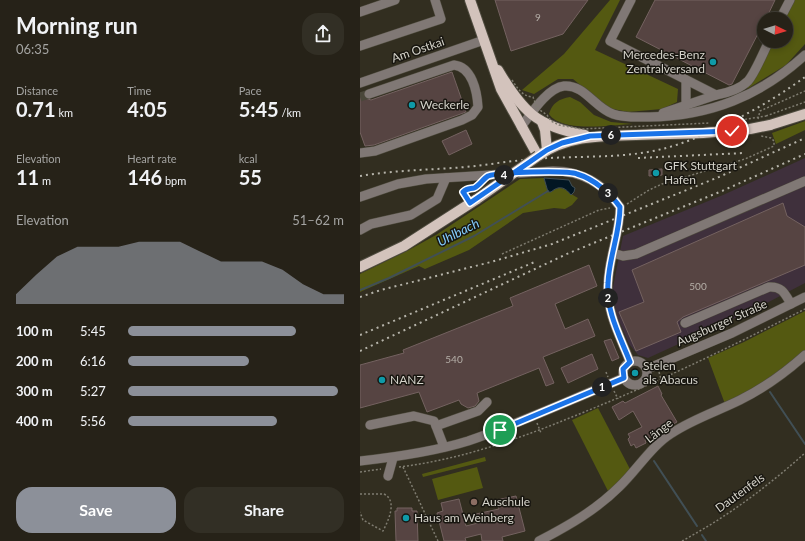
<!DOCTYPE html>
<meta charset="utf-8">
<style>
:root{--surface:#262218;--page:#322f25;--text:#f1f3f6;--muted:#a4a4a2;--line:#423f37;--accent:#8c9099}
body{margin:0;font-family:Lato,sans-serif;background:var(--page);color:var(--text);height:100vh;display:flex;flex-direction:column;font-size:15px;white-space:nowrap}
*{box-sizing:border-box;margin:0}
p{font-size:13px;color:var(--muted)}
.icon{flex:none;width:22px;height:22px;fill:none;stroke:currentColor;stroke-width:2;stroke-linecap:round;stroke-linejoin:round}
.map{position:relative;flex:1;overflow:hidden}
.side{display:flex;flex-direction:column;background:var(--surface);width:360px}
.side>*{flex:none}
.needle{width:26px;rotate:95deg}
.fabs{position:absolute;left:397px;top:12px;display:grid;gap:8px}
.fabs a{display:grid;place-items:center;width:36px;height:36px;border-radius:50%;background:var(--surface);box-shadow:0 2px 6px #0003,0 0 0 1px var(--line);font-size:20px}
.pin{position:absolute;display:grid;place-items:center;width:34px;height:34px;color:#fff;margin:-17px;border:2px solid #fff;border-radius:50%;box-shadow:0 1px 4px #0007}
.km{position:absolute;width:20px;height:20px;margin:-10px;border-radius:50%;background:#222;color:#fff;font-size:11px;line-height:20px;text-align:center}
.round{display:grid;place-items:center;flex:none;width:42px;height:42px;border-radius:16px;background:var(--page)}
.summary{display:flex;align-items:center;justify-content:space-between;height:68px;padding:0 16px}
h1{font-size:22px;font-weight:700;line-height:30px}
.stats{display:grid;grid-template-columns:repeat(3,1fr);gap:6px;height:68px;padding:4px 16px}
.stats div{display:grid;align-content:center}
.stats b{font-size:20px;font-weight:700}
.stats small{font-size:11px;font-weight:400}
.stats p{font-size:11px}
.chart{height:112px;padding:8px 16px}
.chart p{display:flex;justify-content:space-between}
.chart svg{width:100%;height:72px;margin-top:4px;fill:var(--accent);opacity:.7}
.button{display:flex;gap:8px;margin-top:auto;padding:8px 16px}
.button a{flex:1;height:46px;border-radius:16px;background:var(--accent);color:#fff;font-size:16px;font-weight:700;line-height:46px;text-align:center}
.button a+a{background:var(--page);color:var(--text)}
ul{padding:0 16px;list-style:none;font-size:13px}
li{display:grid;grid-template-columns:64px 48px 1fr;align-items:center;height:30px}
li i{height:10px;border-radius:5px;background:var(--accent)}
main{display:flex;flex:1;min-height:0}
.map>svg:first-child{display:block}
.commercial{fill:#3f303c}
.green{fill:#545911}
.water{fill:#021623;stroke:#414f55}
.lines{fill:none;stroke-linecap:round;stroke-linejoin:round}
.stream{stroke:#414f55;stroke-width:2}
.building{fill:#564442;stroke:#746260}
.minor-tunnel{stroke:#4a473a;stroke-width:9;stroke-dasharray:9 4.5;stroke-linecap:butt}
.minor-casing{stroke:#4f4c3f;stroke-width:10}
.major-casing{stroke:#4f4c3f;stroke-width:12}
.path{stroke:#7f7c70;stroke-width:1.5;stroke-dasharray:2 2;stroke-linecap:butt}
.minor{stroke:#807875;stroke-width:9}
.major{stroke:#d3c3bc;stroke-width:10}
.rail{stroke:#b6b4aa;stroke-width:2;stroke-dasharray:2 4;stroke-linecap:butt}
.major-bridge-casing{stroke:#4f4c3f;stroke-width:12;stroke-linecap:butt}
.path-bridge{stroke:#7f7c70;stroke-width:1.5;stroke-dasharray:2 2;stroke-linecap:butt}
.major-bridge{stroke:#d3c3bc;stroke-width:10}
.route-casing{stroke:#fff;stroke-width:8}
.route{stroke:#1a73e8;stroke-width:5}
.culture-dot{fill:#0f9aa8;stroke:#181610;stroke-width:1.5}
.education-dot{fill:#8d6e63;stroke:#181610;stroke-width:1.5}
.labels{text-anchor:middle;stroke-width:3;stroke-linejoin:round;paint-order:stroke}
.number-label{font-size:10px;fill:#b5afa8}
.street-label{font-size:12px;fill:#d5d3ca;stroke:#181610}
.poi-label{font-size:12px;fill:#d5d3ca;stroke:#181610;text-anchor:start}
.water-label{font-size:13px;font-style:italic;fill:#84cdfd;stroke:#181610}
</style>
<main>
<section class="side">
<div class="summary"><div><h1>Morning run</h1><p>06:35</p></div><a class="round"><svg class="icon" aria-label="share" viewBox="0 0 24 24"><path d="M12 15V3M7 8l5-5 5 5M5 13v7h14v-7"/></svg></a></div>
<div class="stats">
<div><p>Distance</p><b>0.71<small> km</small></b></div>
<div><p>Time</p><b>4:05</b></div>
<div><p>Pace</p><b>5:45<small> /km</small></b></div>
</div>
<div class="stats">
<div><p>Elevation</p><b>11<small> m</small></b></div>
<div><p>Heart rate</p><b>146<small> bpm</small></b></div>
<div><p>kcal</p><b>55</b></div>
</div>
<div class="chart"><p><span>Elevation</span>51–62 m</p>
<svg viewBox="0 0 160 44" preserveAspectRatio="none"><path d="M0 44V38L10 26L20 15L30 9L40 9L50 9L60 6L70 6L80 6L90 12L100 18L110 18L120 18L130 23L140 32L150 38L160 38V44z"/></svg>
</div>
<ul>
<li><b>100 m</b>5:45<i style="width:78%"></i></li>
<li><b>200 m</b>6:16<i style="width:56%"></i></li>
<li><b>300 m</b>5:27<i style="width:97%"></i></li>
<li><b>400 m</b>5:56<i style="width:69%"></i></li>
</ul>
<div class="button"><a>Save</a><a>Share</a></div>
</section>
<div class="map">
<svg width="445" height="541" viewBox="0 0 445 541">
<rect width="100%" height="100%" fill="#322e20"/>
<!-- commercial -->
<polygon class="commercial" points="445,158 445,283 397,308 288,358 278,355 269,344 256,314 253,287 263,236 363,195"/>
<!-- green -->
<g class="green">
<polygon points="250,0 260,0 235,50 318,89 317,102 302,109 268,112 248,108 213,79 198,79 174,94 162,90 204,54"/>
<polygon points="434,0 445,0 445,44 426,65 387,89 413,41 426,41 426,19 424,19"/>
<path d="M210,97l10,5 14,13 17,7 22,2c-21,1 -72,9 -84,-10 3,-11 10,-15 21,-17z"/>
<polygon points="445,121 445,130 416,144 412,133"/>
<path d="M184,178l4,14h3c11,-10 17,1 27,6l-6,7 -7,4 -11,-1 -31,5 -54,37 -44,19 -6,-3 -59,26v-18l47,-23 29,-16 84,-56z"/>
<polygon points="445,311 445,355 412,380 365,404 348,358 384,342"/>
<polygon points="238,408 271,471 249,493 212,420"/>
<polygon points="125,457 126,461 63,477 62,474"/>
<polygon points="117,467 123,488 78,500 72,479"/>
</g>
<!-- water -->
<path class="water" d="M184,178l25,2 3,6 3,2 -1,4 -3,3c-6,-8 -12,-10 -20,-3h-3z"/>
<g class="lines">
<!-- stream -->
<g class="stream">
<polyline points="0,290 29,278 114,236 188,191"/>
<polyline points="410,392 445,444"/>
<polyline points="294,461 337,526"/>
<polyline points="342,535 346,541"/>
</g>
</g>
<!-- building -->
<g class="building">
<polygon points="135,0 228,0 203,34 151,51"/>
<polygon points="295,0 415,0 406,19 404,19 404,22 372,84 369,85 276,37"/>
<polygon points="92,72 106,112 14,145 5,146 0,132 0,94 3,93 5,98 11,100"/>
<polygon points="106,130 112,144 89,155 82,141"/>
<polygon points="302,169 302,175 289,176 289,170"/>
<polygon points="423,203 427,216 445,227 445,265 323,317 317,322 321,332 276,351 259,312 284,302 272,270"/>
<polygon points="229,265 237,286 195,304 205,329 228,319 235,336 183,357 194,383 186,386 179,368 117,393 119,401 115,406 108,408 101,404 99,400 67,412 59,392 0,408 0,365 44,353 43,350 153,306 150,298"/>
<polygon points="251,339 259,358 252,361 244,341"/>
<polygon points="232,354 238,369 208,383 201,368"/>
<polygon points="298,386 302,394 301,395 317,422 285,440 286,443 276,448 274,444 271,446 268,439 270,437 268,434 282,427 273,411 259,420 252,407 263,401 265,403"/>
<polygon points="156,496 165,531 142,537 143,541 122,541 121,534 105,538 106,541 84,541 77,513 83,511 81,503 99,499 106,526 118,523 116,514 139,509 136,500"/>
<polygon points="37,508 52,508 52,511 57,511 58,541 36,541 35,511 37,511"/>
</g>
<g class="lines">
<!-- minor-tunnel -->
<polyline class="minor-tunnel" points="0,97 9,94"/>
<defs>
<g id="minor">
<path d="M271,0l-21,41 106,54c11,-2 24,-6 32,-14 7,-8 16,-30 21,-40"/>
<polyline points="0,12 35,0"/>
<polyline points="420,19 430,0"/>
<polyline points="0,46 81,19 75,0"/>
<polyline points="0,83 124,40"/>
<polyline points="326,104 326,80"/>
<polyline points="303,113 356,95"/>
<path d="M161,127c10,-13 26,-39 43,-41 20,-2 31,22 49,28 11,4 24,3 36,3 61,-1 111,-21 156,-62"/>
<path d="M0,153l15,-2 87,-31 10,-5 6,-8c-1,-16 -6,-40 -24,-42l-85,29"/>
<path d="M0,197l38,-13 28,-5 127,-8c29,0 50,12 67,36 0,26 -11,50 -12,76 -2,29 12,53 22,79"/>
<polyline points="0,230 11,224 51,215 77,199 86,178"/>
<polyline points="253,253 263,256 276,254 445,181"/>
<path d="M325,323l84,-36c13,-1 16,7 22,17"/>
<circle cx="275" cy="373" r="12"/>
<polyline points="287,369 372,333 445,297"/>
<polyline points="10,425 54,416 74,421 84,447"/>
<polyline points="76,426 118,411 127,402"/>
<path d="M0,461c36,-4 73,-9 108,-20 53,-18 104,-42 156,-63"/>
<polyline points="28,476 33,458"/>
<path d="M179,541c29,-15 57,-31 80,-54 18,-17 32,-41 53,-54 21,-14 46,-22 68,-33 24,-12 45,-27 65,-45"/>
</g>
<g id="major">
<path d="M110,0l31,89 37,67c30,-21 63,-20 98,-21 22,-1 45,-1 67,-2"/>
<path d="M138,70c24,41 39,57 87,65"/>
<polyline points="182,122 185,130 187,150"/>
<polyline points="410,125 445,114"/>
<polyline points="0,267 44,246 117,199"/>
</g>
</defs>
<!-- minor casing -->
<use href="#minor" class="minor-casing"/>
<!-- major casing -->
<use href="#major" class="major-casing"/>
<!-- path -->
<g class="path">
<polyline points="406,116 445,102"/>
<polyline points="398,119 400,111 445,91"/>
<path d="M106,197l-3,-5c5,-4 10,-4 15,-8"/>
<polyline points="267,204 289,190 302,184 385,159 414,146 414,141 411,138 401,136"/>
<polyline points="142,254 239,210 250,208"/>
<polyline points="246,372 248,377"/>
<polyline points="299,372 301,379"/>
<polyline points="254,391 258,399"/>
<polyline points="177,423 181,433"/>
<path d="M39,467c66,-8 128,-31 190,-57 74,-30 145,-65 216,-101"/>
<polyline points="43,467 78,541"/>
<polyline points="0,472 21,469"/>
<path d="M0,494h24c14,7 4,27 -1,37l-20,-11 -3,-8"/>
<path d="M322,541c45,-24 85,-54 123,-88"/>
</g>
<!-- minor -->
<use href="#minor" class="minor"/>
<!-- major -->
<use href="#major" class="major"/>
<!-- rail -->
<g class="rail">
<polyline points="278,158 384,153"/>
<path d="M0,176c35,-6 70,-6 106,-9 28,-3 56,-8 84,-9 37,-2 76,0 112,-9 45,-11 105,-44 143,-72"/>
<polyline points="0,297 21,290 131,262 192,244 359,177 445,138"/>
<polyline points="0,335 177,261"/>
<polyline points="0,351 209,253 362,191 445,154"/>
</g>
<defs>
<g id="major-bridge">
<polyline points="343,133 390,129 410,125"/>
<polyline points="117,199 178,156"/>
</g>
</defs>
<!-- major-bridge casing -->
<use href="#major-bridge" class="major-bridge-casing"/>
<!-- path-bridge -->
<g class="path-bridge">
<path d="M152,80c6,9 10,16 21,17l4,11 10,7 4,6 8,4 23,4 127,-6"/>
<polyline points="381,120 406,116"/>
</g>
<!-- major-bridge -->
<use href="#major-bridge" class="major-bridge"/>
</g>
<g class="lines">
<defs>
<path id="route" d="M140,430l124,-52 -1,-9 7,-7c-10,-26 -24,-50 -22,-79 1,-26 12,-50 12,-76 -10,-14 -26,-28 -43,-33 -10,-4 -80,-2 -89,2 -5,3 -9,10 -14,12 -5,1 -7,0 -11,4l7,11 77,-53 15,-7 28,-7 142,-5"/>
</defs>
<!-- route casing -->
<use href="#route" class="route-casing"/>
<!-- route -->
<use href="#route" class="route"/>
</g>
<!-- markers -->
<g class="culture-dot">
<circle cx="353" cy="62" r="4"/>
<circle cx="52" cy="105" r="4"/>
<circle cx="296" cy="173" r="4"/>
<circle cx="275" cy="373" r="4"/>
<circle cx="22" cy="380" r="4"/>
<circle cx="46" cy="518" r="4"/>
</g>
<circle class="education-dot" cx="114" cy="502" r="4"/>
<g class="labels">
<!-- number labels -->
<g class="number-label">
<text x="178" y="21">9</text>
<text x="338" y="290">500</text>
<text x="94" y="363">540</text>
</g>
<!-- street labels -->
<g class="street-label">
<text transform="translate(58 50) rotate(-19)" y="4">Am Ostkai</text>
<text transform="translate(362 323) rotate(-24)" y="4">Augsburger Straße</text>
<text transform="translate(299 431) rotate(-38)" y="4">Länge</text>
<text transform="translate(380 493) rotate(-36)" y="4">Dautenfels</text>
</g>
<!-- poi labels -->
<g class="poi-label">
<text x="345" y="59" text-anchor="end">Mercedes-Benz<tspan x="345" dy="14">Zentralversand</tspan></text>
<text x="60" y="109">Weckerle</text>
<text x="304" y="170">GFK Stuttgart<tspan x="304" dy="14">Hafen</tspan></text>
<text x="283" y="370">Stelen<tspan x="283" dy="14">als Abacus</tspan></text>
<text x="30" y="384">NANZ</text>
<text x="122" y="506">Auschule</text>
<text x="54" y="522">Haus am Weinberg</text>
</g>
<!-- water labels -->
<g class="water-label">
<text transform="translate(98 232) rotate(-27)" y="5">Uhlbach</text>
</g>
</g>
</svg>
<div class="fabs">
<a><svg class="needle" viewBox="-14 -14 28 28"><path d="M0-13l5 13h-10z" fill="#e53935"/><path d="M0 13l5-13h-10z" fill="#a4a4a2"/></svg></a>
</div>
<div class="pin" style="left:140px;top:430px;background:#1e9e55"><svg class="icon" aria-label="arrive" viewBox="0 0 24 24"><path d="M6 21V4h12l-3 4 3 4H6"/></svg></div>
<div class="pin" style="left:372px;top:131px;background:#d93025"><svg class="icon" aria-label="check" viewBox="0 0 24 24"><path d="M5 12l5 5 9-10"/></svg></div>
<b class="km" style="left:242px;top:387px">1</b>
<b class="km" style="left:248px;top:298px">2</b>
<b class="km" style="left:248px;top:193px">3</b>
<b class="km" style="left:144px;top:175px">4</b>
<b class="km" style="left:251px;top:135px">6</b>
</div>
</main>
